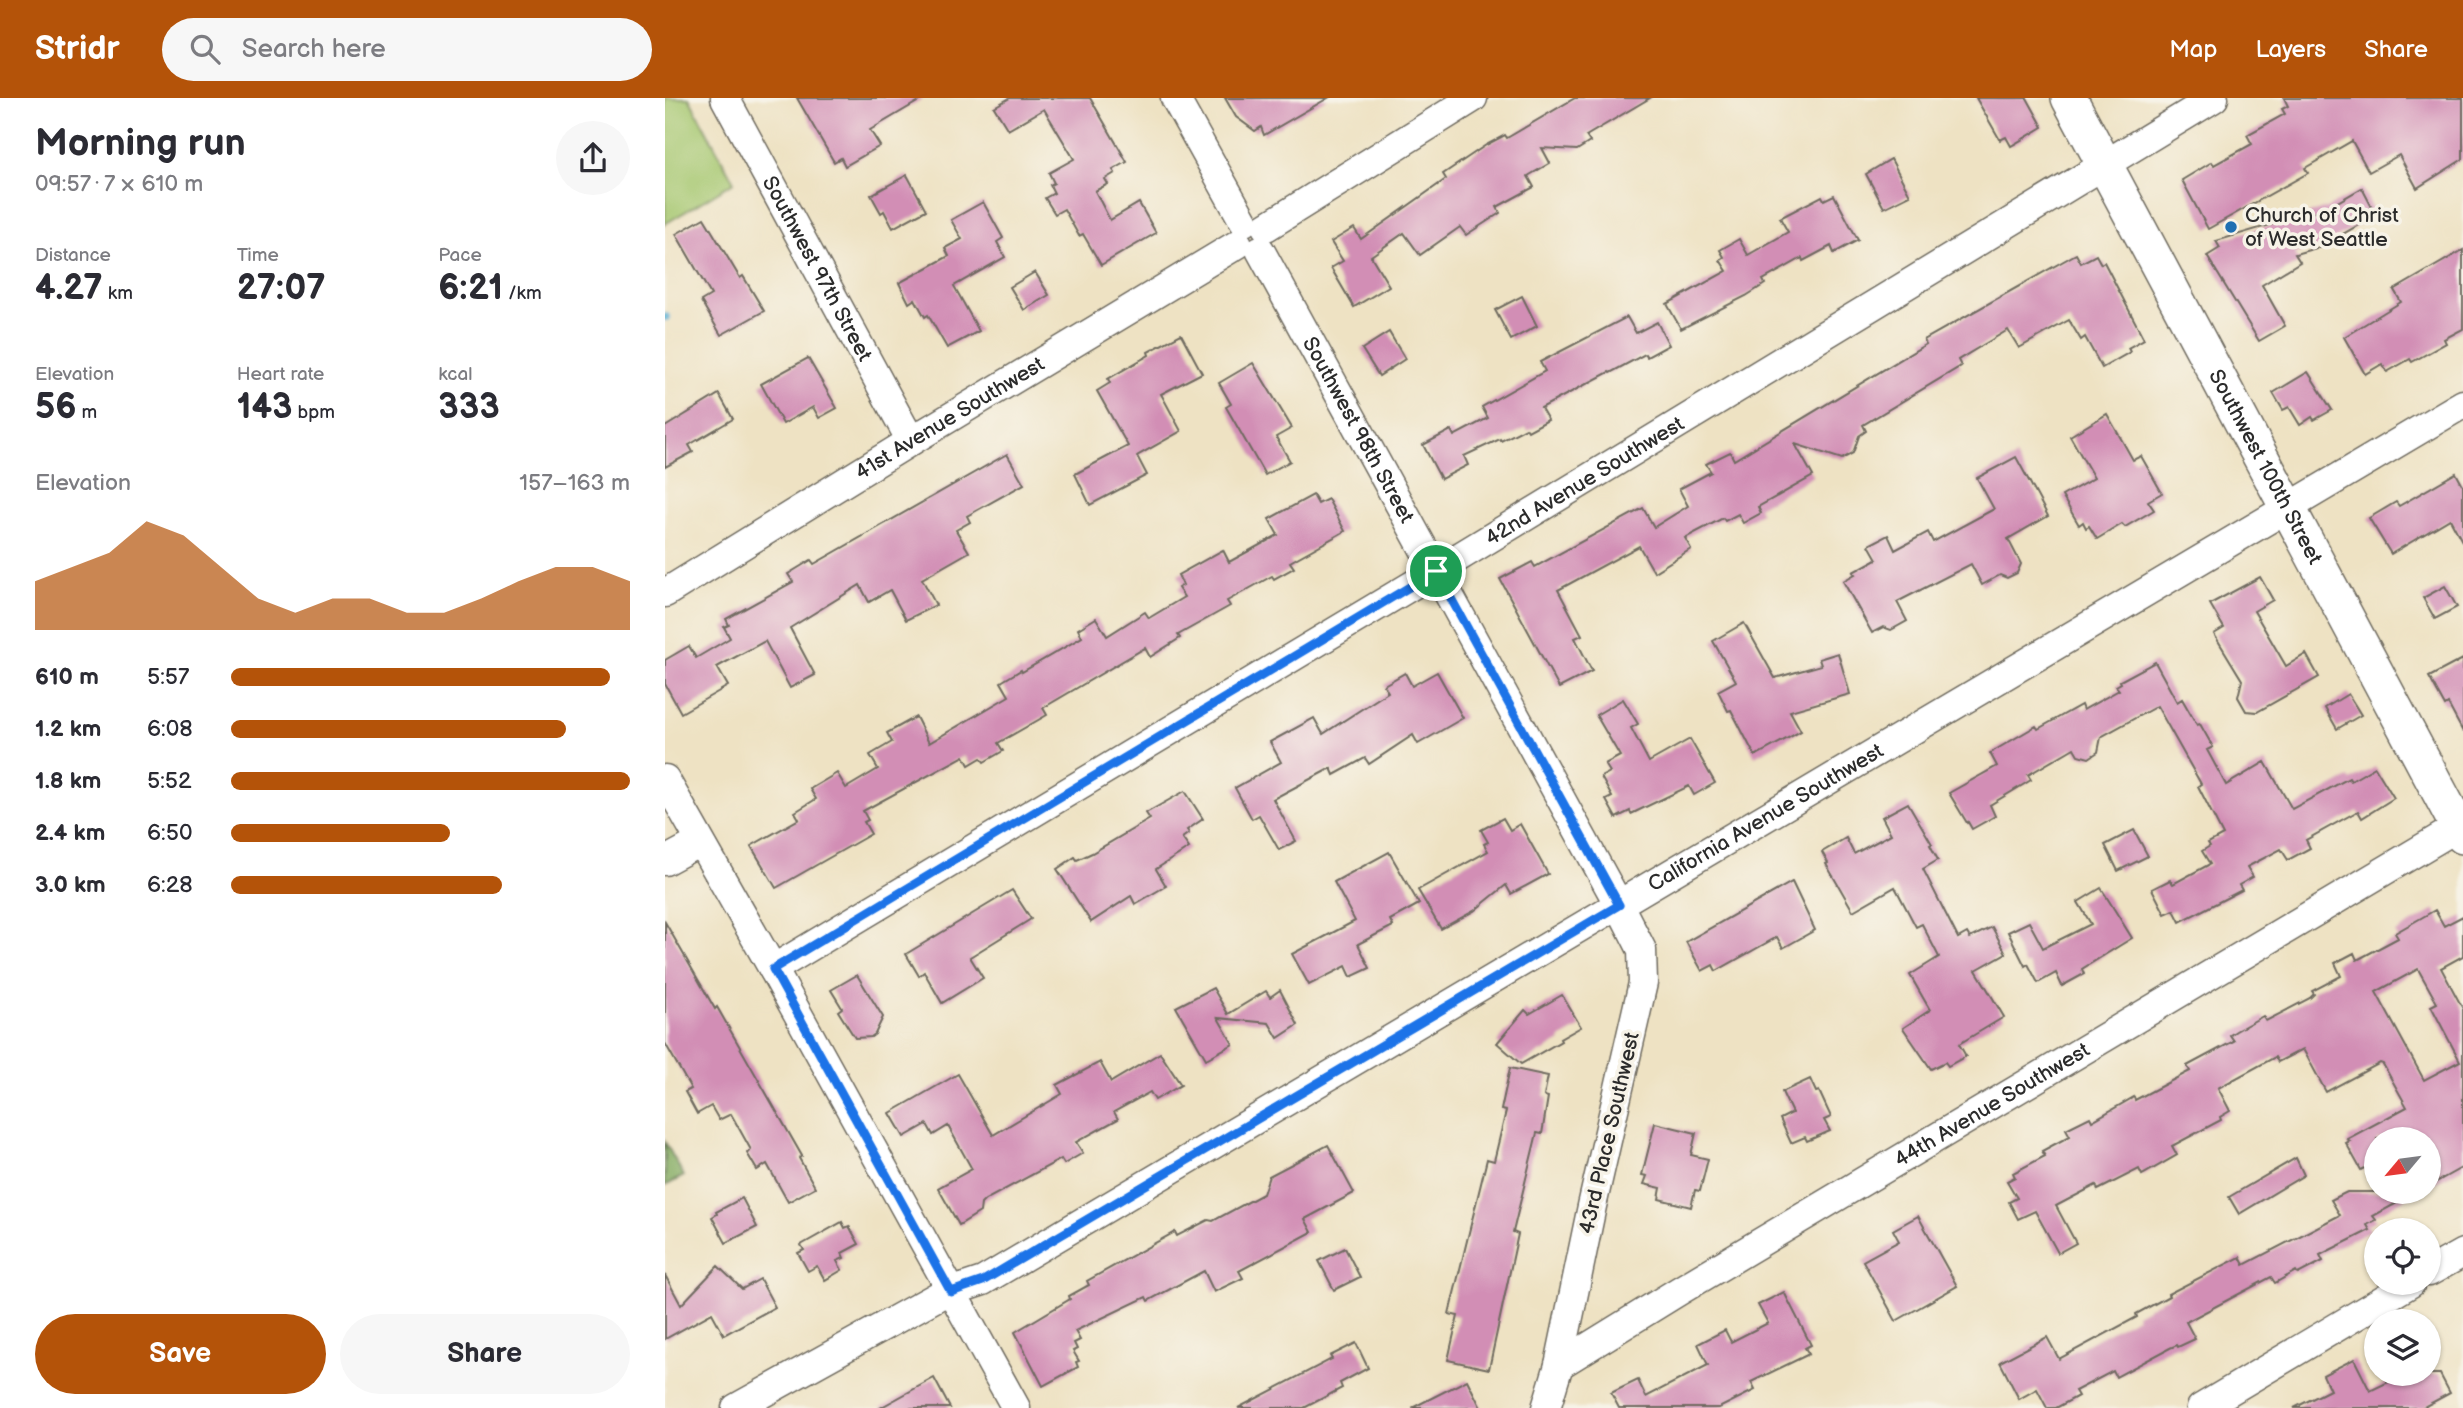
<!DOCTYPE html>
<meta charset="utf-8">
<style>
:root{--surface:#fff;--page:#f7f7f7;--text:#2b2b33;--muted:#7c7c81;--accent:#b45309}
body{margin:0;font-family:"Balsamiq Sans",sans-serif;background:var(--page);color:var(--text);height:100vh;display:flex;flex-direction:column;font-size:26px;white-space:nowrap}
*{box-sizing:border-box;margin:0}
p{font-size:23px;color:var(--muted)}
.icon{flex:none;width:38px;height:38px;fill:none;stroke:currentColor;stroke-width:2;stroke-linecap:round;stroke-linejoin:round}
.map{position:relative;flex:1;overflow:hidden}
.panel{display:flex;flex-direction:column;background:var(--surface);width:665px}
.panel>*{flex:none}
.needle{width:46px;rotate:241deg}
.tools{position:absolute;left:1699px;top:1029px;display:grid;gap:14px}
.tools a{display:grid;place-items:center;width:77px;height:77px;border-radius:50%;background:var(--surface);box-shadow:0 2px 5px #0004;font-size:35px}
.pin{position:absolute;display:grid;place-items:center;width:60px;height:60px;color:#fff;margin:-30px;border:4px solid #fff;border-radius:50%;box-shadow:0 2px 7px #0007}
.round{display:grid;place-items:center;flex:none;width:74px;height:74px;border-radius:37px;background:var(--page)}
.summary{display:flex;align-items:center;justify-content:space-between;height:119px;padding:0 35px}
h1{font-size:38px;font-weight:700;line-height:52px}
.figures{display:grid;grid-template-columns:repeat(3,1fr);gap:10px;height:119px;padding:7px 35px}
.figures div{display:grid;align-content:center}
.figures b{font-size:35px;font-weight:700}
.figures small{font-size:19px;font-weight:400}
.figures p{font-size:19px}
.chart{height:196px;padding:14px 35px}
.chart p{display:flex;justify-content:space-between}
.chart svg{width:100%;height:126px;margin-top:7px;fill:var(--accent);opacity:.7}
.action{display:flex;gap:14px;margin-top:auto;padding:14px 35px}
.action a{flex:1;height:80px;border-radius:42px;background:var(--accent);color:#fff;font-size:28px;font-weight:700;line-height:80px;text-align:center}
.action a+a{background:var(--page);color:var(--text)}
ul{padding:0 35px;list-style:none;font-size:23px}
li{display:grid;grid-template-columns:112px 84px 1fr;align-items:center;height:52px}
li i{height:18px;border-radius:9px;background:var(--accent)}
header{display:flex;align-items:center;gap:42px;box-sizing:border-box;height:98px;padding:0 35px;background:var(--accent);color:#fff}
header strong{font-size:33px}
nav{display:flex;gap:38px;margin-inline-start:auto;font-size:24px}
.search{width:490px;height:63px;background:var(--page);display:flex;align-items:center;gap:18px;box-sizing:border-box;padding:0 24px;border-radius:38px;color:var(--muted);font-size:26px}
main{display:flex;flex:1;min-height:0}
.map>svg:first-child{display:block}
.green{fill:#a6c76f;stroke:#68794d;stroke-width:2}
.forest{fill:#84ac62;stroke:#586c46;stroke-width:2}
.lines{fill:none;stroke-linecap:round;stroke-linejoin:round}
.stream{stroke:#57afd4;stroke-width:8}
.building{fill:#d28eb5;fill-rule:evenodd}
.minor-casing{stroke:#6f6b60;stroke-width:31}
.tertiary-casing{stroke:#6f6b60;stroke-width:38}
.minor{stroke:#fff;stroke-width:28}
.tertiary{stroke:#fff;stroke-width:35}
.route-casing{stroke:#fff;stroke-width:14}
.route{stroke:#1a73e8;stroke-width:9}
.poi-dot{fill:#1f6fb2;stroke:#f7f3e8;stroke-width:2.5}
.labels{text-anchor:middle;stroke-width:7;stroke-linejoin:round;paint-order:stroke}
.poi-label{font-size:21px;fill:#2b2b2b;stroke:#f7f3e8;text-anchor:start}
.street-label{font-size:21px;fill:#2b2b2b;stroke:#f7f3e8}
</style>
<header>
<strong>Stridr</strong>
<div class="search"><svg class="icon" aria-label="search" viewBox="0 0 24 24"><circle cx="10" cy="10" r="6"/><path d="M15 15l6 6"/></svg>Search here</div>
<nav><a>Map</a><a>Layers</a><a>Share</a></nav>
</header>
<main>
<section class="panel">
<div class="summary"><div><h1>Morning run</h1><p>09:57 · 7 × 610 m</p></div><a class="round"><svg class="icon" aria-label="share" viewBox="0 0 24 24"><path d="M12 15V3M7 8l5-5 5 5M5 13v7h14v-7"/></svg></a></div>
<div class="figures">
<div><p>Distance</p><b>4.27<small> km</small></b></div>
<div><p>Time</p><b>27:07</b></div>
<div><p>Pace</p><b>6:21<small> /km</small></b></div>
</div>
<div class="figures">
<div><p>Elevation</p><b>56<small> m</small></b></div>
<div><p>Heart rate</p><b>143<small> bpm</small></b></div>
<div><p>kcal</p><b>333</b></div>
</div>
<div class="chart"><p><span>Elevation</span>157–163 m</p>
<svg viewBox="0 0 160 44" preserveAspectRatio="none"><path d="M0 44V27L10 22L20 17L30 6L40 11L50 22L60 33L70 38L80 33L90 33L100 38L110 38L120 33L130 27L140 22L150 22L160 27V44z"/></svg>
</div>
<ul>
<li><b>610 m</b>5:57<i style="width:95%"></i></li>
<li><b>1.2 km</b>6:08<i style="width:84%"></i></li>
<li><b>1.8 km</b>5:52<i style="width:100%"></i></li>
<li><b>2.4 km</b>6:50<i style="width:55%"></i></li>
<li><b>3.0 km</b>6:28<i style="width:68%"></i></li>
</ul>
<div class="action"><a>Save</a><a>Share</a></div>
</section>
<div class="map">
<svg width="1798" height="1310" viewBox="0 0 1798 1310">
<rect width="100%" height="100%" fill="#f7f3e8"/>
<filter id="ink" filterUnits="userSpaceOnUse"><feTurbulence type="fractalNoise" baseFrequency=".0143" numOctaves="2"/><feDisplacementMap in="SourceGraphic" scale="14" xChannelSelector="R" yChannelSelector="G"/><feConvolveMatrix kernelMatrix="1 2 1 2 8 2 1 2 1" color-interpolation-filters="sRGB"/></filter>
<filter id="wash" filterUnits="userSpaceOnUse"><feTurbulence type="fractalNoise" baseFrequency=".00686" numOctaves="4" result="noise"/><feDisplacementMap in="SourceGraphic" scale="28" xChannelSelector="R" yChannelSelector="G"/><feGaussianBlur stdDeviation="1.57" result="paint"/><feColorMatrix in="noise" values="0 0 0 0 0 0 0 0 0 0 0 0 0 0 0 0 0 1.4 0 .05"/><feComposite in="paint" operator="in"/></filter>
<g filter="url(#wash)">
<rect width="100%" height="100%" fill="#eee2c3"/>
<!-- green -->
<polygon class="green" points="0,0 24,0 69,84 0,126"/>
<!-- forest -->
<polygon class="forest" points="0,1044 19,1078 0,1088"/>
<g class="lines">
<!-- stream -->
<polyline class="stream" points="0,219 1,219"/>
</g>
<g id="blocks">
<!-- building -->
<g class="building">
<polygon points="132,0 259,0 205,32 215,48 180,68 176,60 169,64"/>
<polygon points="345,0 425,0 462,64 448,72 450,75 440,81 443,86 430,93 445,122 474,105 491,135 436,167 418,136 414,138 399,111 390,116 380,100 389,95 385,87 389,85 384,75 409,61 379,11 343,32 329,9"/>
<polygon points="560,0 663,0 599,37 596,29 590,33 571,19"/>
<polygon points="910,0 985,0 921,38 925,44 912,52 877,50 885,65 863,78 869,89 832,109 835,115 801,137 795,129 755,157 739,135 706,158 724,188 689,209 666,170 678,163 666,144 689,130 696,141 781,81 778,76 821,47 840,37 842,40"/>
<polygon points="1311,0 1362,0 1378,29 1346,48 1341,39 1335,42"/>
<polygon points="1619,0 1798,0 1798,61 1752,90 1734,57 1704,74 1687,43 1640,70 1643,75 1543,131 1517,82 1547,64 1549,67 1587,46 1582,37 1620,16 1617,11 1623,8"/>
<polygon points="1226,61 1245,97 1219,110 1201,76"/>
<polygon points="242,77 261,112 228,130 219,113 216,115 206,97"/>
<polygon points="1697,90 1711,117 1664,144 1665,146 1630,156 1635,164 1597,187 1620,228 1594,243 1542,158 1555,150 1551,143 1662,110"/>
<polygon points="1169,97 1193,142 1169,155 1166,148 1138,163 1137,160 1098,182 1100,186 1081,198 1016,231 1002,206 1062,173 1055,162 1059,159 1055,152 1074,141 1083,157 1123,134 1115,120 1157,98 1159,102"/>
<polygon points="318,104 338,140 332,144 340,159 289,188 314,233 282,250 263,217 260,219 250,201 244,205 234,185 284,158 280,150 297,141 286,122"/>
<polygon points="39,120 75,180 78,178 99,213 56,237 36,203 46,197 11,136"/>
<polygon points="1798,152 1798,231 1779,241 1781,245 1747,264 1745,261 1722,274 1717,266 1700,276 1679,239 1736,204 1729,192"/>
<polygon points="1411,156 1416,165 1431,157 1436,166 1439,164 1479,241 1463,250 1465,254 1437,270 1420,239 1416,242 1404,222 1354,250 1343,232 1293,262 1296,268 1198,327 1201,333 1194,338 1188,355 1177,361 1130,346 1148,378 1093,409 1096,415 1078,425 1073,416 1060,423 1058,420 1020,440 1026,451 989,474 974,448 893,492 917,537 910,540 927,573 894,590 835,481 867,464 870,469 978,410 989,429 1023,408 1014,391 1046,374 1041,366 1065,354 1069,362 1261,246 1259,242"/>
<polygon points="370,174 384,197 359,212 345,189"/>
<polygon points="857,198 872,228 846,242 830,212"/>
<polygon points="962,219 971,235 992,224 1004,247 982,259 980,256 945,275 944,274 876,310 883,322 863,333 861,330 836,343 835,341 799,358 803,367 776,381 758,347 786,332 789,338 823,320 817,309 880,273 875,264"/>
<polygon points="724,234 740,261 714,278 697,251"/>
<polygon points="516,236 537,275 496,296 516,333 472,358 482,377 425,407 410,376 463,348 432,293 445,285 443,281 484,257 483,254"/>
<polygon points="143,260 172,310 154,320 148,309 118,326 96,286"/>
<polygon points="588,265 627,330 611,339 625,363 600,377 561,309 566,306 554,285"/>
<polygon points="1643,274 1667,312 1649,322 1647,319 1635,327 1624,309 1618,312 1608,295"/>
<polygon points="54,296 68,321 24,347 28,354 0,369 0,329"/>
<polygon points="1442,316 1468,362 1476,358 1497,395 1483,403 1489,412 1460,429 1457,426 1432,441 1424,428 1421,430 1418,424 1414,427 1397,398 1429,380 1405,338"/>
<polygon points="342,356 359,386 302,418 305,424 291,432 304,454 257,481 271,507 241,522 225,492 204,504 195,487 125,530 150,577 125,590 100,543 52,569 63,588 16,615 0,586 0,562 24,548 31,560 65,540 59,529 64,527 61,521 128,484 123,476 146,462 149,466"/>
<polygon points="1351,359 1383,418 1343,441 1356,466 1352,475 1342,480 1335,477 1317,487 1306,466 1232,504 1242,523 1226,532 1218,529 1207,535 1178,483 1190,476 1188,474 1212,461 1204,447 1223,437 1230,452 1263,434 1268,444 1329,411 1312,380"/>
<polygon points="1791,375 1798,388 1798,445 1785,421 1726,456 1704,420 1731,404 1734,408"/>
<polygon points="648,397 653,406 663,401 680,433 625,464 629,470 609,481 607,478 562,503 565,508 513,537 515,540 485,559 480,550 378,610 382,617 333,645 338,653 319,664 316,660 304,667 299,658 198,713 203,722 199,724 206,736 111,790 86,748 134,721 130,714 151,701 145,691 172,675 181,690 213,671 205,657 227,644 222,635 251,619 264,645 344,598 336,584 356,572 357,574 417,539 413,531 431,520 442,538 480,514 484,520 519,499 513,490 518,487 513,477 558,452 564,464 613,437 604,421"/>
<polygon points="1595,479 1608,502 1589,513 1621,568 1641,556 1654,579 1592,614 1581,613 1573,599 1577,582 1549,536 1559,530 1545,506"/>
<polygon points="1780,488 1792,509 1770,521 1758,500"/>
<polygon points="1079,525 1110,580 1156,567 1154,561 1173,555 1185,596 1125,613 1136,633 1090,658 1066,612 1063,613 1053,593 1071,583 1048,543"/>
<polygon points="1798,561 1798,634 1783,606 1780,608 1764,579"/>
<polygon points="1490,564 1512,604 1517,601 1532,627 1535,626 1548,649 1542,652 1561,687 1600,664 1627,711 1684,680 1686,683 1710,669 1729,700 1697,720 1693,713 1641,742 1645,750 1623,762 1616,751 1582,769 1588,779 1574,787 1577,792 1515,824 1509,812 1500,816 1487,791 1505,782 1508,786 1545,766 1537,753 1545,748 1543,745 1558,737 1533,688 1536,686 1492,608 1436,639 1433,654 1424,660 1413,657 1409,650 1363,677 1366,682 1325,707 1330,718 1307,731 1303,724 1302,725 1284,695 1332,668 1325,655 1371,628 1373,631 1416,607 1418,612 1454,592 1451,588 1456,585 1455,583"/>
<polygon points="772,574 798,620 753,646 748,637 704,666 700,660 669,677 666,670 608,701 631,743 614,752 594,717 587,721 570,690 616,664 605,644 649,620 658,636 723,594 719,587 740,575 747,588"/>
<polygon points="1683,596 1696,617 1672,631 1660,610"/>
<polygon points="958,601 973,626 966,630 984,664 1025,641 1050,685 1029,697 1024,688 966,716 965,713 951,720 941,702 947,699 936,679 945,674 940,666 955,658 931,617"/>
<polygon points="520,693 538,721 522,732 524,735 517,740 524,750 491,771 501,788 470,806 466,798 426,824 392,771 410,759 412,762 427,755 485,721 481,715"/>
<polygon points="1243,705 1267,746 1265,747 1273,762 1258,771 1293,840 1302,835 1305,840 1327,829 1341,855 1311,872 1339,919 1294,946 1301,958 1283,968 1280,964 1266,971 1238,930 1265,912 1245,877 1274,859 1257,826 1251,829 1230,789 1188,813 1161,766 1163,765 1157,754 1181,740 1189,756 1226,736 1217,719"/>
<polygon points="838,720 845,732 855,726 883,776 846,796 841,787 809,813 776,831 753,792 823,753 819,746 823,744 816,732"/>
<polygon points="1469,732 1483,758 1453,773 1440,747"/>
<polygon points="724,754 754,806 725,822 728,828 693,846 705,870 686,879 681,868 644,887 627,856 690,823 669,784"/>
<polygon points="1127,784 1150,832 1118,850 1112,839 1051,873 1048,867 1037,873 1021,844"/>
<polygon points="1436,790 1467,840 1417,871 1419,876 1397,888 1391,875 1373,885 1363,866 1360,868 1343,834 1364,824 1378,850 1426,826 1413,804"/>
<polygon points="347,792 366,821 305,859 318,880 277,905 259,874 254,878 241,856"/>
<path d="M1770,812l9,16 19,-10v40l-22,12 22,41v158l-34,19v-47h-52v22l-16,9 -15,-27 4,-2 -3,-2 60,-32 -24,-43 -3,-1 -54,29 -23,-43 -25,13 -3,-5 -57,31 12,23 -10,6 1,3 -49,26 5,9 -35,20 -3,-6 -41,21 -2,-5 -40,21 20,37 -18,10 -23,-42 -17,8 -9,-17 8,-4 -10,-17 8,-4 -2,-4 32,-17 -3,-5 28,-15 -4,-7 24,-12 2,4 42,-24 1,3 55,-29 -3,-5 47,-25 -4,-6 6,-4 27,-15 3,5 44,-23 4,-4 -2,-3 29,-15 -6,-13 19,-10 3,7 41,-22 -3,-5zM1753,871l19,34 -6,3 29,55 -36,19 -48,-88z"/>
<polygon points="0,824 50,911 52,909 137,1058 134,1060 150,1089 123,1104 102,1066 92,1072 82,1055 86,1052 66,1016 54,1022 46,1008 32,1016 20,994 26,991 0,945"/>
<polygon points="192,877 218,919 210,936 206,939 190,940 173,913 177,910 166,892"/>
<polygon points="548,890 563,916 601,893 605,899 615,892 633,927 613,940 604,925 553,920 568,946 541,961 511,909"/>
<polygon points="897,897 916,929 895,941 896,943 856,966 832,945 860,912 864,916"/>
<polygon points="495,955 516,987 490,1002 485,994 449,1014 453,1021 411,1044 418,1055 399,1066 396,1061 320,1102 316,1106 315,1114 294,1127 273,1090 307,1071 283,1028 268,1037 262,1026 239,1039 225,1015 293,976 328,1037 397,996 392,987 435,964 446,984"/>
<polygon points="845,970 883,978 879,998 883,999 877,1036 872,1035 848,1134 853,1136 824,1271 783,1262 793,1218 784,1216 822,1061 829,1063 841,1013 836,1012"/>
<polygon points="1145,981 1151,994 1154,993 1166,1019 1159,1022 1165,1033 1142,1043 1140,1039 1126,1045 1115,1021 1127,1015 1117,994"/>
<polygon points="990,1025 1031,1035 1026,1057 1043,1061 1035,1093 1030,1092 1026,1109 994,1101 996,1090 979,1086 982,1078 977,1077"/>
<polygon points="663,1047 689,1095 640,1121 647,1134 574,1173 578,1180 549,1194 539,1173 483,1203 481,1199 410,1233 415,1242 409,1245 412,1251 408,1253 414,1263 411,1264 413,1269 378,1288 350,1234 405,1201 404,1198 424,1187 422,1183 510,1134 512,1138 543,1122 548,1123 598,1096 604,1078"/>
<polygon points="1631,1060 1639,1077 1574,1116 1564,1099"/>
<polygon points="1682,1094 1752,1094 1708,1118 1711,1122 1702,1127 1705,1132 1655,1157 1658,1163 1633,1176 1631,1173 1610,1185 1606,1179 1521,1224 1530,1241 1513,1249 1512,1247 1505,1250 1451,1279 1448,1273 1410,1293 1413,1298 1391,1310 1382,1310 1372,1291 1354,1301 1335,1264 1382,1239 1394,1261 1472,1219 1471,1216 1504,1198 1503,1196 1575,1159 1579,1167 1675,1117 1666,1102"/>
<polygon points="77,1100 92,1129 61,1145 47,1119 52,1116 51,1114"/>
<polygon points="1253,1118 1292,1188 1231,1223 1198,1163 1234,1143 1228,1132"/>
<polygon points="177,1124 180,1130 184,1128 194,1146 177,1155 179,1160 172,1163 177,1172 160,1182 152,1168 143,1173 133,1155 139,1152 136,1147"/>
<polygon points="680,1150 695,1179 669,1192 654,1163"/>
<polygon points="53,1168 77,1191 95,1181 110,1209 59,1237 47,1215 0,1241 0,1177 16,1207"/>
<polygon points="1119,1194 1146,1247 1140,1250 1144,1256 1086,1284 1090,1292 1054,1310 954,1310 946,1295 973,1282 981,1299 1043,1267 1033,1246 1060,1232 1066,1244 1103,1225 1093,1207"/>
<polygon points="691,1245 703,1270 675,1285 677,1290 639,1310 573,1310 667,1261 665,1258"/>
<polygon points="1689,1261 1705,1293 1740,1276 1775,1276 1785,1295 1757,1310 1629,1310 1665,1292 1658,1277"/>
<polygon points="269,1280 285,1310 215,1310"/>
<polygon points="802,1282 816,1310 747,1310"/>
</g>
</g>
</g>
<g filter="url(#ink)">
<use href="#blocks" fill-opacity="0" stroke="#6f6b60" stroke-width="2"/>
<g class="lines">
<defs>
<g id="minor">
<path id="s1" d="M60,0l186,343"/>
<polyline points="510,0 579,124"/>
<polyline points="601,129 808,0"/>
<path id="s2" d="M595,152l359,655 23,45 1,33 -51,223 -33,159"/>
<path id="s3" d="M0,495l246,-152 327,-197"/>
<polyline points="0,681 108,871 351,1310"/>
<polyline points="0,763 35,744"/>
<path id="s4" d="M108,871l663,-398 778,-473"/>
<polyline points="1764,1174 1798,1155"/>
<path id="s5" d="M71,1310l202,-112 45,-15 1480,-877"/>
<path id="s6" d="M881,1310l13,-43 120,-74 784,-467"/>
<polyline points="1536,1310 1746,1185"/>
</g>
<g id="tertiary">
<path id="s7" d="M1404,0l394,738"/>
</g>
</defs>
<!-- minor casing -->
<use href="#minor" class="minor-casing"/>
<!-- tertiary casing -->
<use href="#tertiary" class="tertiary-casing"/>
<!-- minor -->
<use href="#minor" class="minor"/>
<!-- tertiary -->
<use href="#tertiary" class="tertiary"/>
</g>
</g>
<g class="lines" filter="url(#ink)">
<defs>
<polygon id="route" points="771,473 954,807 318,1183 286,1194 108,871"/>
</defs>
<!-- route casing -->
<use href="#route" class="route-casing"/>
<!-- route -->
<use href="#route" class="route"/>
</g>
<!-- markers -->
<circle class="poi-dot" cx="1566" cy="129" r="7"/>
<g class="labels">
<!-- poi labels -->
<g class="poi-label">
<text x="1580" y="124">Church of Christ<tspan x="1580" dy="24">of West Seattle</tspan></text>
</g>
<!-- street labels -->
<g class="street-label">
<text dy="7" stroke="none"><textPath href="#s1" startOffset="194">Southwest 97th Street</textPath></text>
<text dy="7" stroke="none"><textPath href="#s3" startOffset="334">41st Avenue Southwest</textPath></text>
<text dy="7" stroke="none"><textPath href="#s2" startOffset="205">Southwest 98th Street</textPath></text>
<text dy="7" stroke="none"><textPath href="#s7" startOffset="418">Southwest 100th Street</textPath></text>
<text dy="7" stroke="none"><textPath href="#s4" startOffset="947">42nd Avenue Southwest</textPath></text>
<text dy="7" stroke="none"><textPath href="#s5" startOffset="1188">California Avenue Southwest</textPath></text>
<text dy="7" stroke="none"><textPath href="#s6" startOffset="550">44th Avenue Southwest</textPath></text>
<text transform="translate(944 1035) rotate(-77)" y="7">43rd Place Southwest</text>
</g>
</g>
</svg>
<div class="tools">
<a><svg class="needle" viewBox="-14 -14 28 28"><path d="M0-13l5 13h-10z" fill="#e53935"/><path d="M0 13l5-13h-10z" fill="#7c7c81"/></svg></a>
<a><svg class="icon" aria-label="locate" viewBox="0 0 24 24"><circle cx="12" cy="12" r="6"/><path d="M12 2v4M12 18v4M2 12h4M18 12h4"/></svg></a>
<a><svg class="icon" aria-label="layers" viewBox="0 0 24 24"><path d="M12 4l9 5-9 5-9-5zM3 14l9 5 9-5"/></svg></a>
</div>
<div class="pin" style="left:771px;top:473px;background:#1e9e55"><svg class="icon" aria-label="arrive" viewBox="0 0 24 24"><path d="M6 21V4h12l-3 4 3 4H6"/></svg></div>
</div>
</main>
